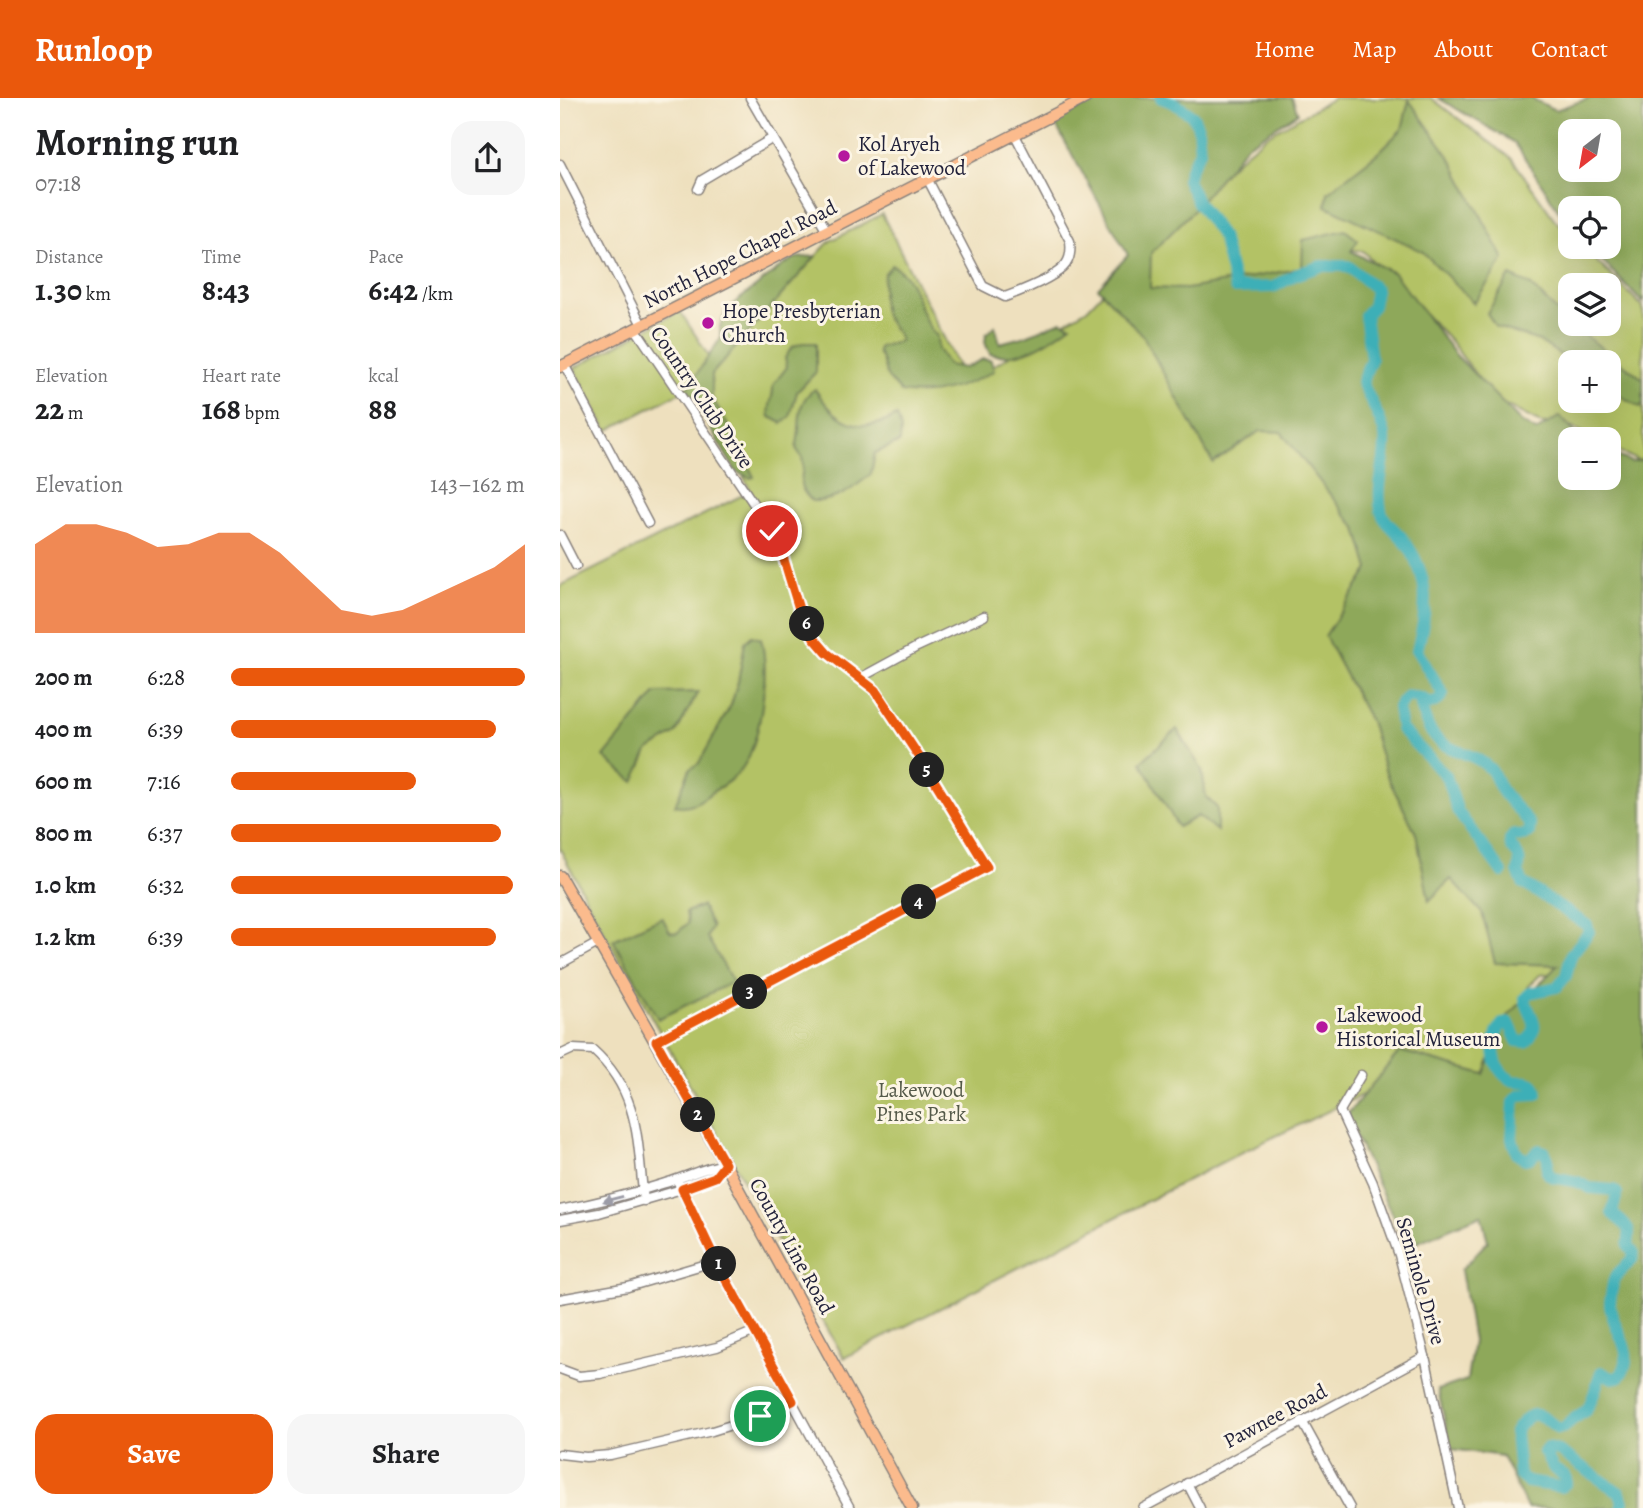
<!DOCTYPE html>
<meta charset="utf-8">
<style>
:root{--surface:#fff;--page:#f6f6f6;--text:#202124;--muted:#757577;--accent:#ea580c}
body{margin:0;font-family:Alegreya,serif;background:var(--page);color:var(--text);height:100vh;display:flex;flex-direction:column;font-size:26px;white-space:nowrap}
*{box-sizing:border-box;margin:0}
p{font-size:23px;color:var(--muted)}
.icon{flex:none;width:38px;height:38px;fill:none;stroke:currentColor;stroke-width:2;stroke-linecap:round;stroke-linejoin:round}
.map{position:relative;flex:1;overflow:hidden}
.side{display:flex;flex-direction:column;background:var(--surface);width:560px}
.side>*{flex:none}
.needle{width:46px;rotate:211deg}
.tools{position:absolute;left:998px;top:21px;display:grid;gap:14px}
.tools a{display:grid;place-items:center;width:63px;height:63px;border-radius:14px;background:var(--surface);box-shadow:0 7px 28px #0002;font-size:35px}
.pin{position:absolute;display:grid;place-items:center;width:60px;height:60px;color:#fff;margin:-30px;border:4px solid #fff;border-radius:50%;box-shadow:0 2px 7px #0007}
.km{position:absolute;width:35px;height:35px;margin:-18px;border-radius:50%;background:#222;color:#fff;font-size:19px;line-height:35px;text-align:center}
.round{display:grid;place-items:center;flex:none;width:74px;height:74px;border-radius:21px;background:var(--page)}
.summary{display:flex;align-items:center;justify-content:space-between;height:119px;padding:0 35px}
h1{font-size:38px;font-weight:600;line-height:52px}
.stats{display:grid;grid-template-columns:repeat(3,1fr);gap:10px;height:119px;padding:7px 35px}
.stats div{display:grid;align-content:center}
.stats b{font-size:30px;font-weight:600}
.stats small{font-size:19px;font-weight:400}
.stats p{font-size:19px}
.chart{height:196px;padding:14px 35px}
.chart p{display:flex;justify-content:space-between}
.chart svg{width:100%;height:126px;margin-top:7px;fill:var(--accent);opacity:.7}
.cta{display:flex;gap:14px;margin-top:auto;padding:14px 35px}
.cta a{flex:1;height:80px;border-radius:21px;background:var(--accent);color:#fff;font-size:28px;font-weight:600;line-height:80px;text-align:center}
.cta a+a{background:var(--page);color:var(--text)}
ul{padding:0 35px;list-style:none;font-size:23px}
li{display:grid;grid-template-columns:112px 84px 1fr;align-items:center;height:52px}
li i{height:18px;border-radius:9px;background:var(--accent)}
header{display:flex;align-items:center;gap:42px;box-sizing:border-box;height:98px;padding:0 35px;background:var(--accent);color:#fff}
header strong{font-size:33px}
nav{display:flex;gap:38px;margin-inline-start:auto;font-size:24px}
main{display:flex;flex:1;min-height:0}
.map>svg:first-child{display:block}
.green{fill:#b3c265;stroke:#6a7250;stroke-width:2;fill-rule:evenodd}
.forest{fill:#8ea85a;stroke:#58654a;stroke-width:2;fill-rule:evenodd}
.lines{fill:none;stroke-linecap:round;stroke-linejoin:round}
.river{stroke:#3eafb7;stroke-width:12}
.minor-casing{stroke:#88817c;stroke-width:11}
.major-casing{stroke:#88817c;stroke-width:13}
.minor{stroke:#fff;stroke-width:8}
.major{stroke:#fbbb8d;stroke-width:10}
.oneway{fill:#9c9ca7}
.route-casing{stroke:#fff;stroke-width:14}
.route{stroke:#ea580c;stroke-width:9}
.poi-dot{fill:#b5179e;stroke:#fcf5e5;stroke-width:2.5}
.labels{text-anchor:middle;stroke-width:6;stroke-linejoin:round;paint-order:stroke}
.poi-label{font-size:21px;fill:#22223b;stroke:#fcf5e5;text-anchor:start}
.street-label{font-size:21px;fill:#22223b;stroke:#fcf5e5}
.park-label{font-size:21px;fill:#555a4a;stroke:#fcf5e5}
</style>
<header>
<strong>Runloop</strong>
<nav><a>Home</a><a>Map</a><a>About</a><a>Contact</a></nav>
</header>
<main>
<section class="side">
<div class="summary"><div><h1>Morning run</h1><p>07:18</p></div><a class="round"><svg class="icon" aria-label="share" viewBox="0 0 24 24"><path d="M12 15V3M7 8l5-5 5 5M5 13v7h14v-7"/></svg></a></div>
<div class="stats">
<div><p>Distance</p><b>1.30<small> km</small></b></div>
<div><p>Time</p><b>8:43</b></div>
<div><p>Pace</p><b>6:42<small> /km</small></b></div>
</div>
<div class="stats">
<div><p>Elevation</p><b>22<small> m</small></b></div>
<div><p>Heart rate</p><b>168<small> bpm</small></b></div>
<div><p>kcal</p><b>88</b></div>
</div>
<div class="chart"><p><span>Elevation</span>143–162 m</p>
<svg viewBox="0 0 160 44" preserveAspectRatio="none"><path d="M0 44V13L10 6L20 6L30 9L40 14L50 13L60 9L70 9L80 16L90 26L100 36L110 38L120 36L130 31L140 26L150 21L160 13V44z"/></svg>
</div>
<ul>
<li><b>200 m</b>6:28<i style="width:100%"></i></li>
<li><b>400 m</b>6:39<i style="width:90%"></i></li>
<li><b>600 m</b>7:16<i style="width:63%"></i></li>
<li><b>800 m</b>6:37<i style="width:92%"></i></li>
<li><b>1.0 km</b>6:32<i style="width:96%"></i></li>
<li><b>1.2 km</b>6:39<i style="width:90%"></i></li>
</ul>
<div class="cta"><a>Save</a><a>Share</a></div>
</section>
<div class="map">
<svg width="1083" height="1410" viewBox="0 0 1083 1410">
<rect width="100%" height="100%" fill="#fcf5e5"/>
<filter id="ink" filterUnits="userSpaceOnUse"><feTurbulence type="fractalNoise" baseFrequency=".0143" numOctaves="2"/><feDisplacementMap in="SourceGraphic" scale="14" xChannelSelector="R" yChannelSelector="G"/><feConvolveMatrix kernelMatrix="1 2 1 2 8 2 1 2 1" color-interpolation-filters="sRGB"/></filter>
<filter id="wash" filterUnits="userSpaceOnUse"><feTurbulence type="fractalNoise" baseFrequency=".00686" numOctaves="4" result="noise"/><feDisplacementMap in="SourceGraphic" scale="28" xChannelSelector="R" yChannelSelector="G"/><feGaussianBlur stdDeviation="1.57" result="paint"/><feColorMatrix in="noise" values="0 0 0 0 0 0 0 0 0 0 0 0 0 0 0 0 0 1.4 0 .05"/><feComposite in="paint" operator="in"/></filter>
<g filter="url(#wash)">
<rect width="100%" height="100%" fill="#eee0be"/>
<!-- green -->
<g class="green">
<path d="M774,0h97l81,61 43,61 15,14v13h12l61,60v156l-35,-17v-7h-12l-34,-17 -20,2 -48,-25 -45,-60 -86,-88 -21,-2 -70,153 90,-20 182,510 18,80 -22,3 -12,12 -1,19 -14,24 -9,-7 -9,17 6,28 8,9 -101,-4 -170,81 -394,204 -236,-418 -48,-91v-263l191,-95 -56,-107 135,-143 52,-27 84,168 121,-73 87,-90 61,-57 31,-26zM1010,187h38v39h-38zM1010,264h38v39h-38z"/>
<polygon points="120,213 152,263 123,293 47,333 14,270"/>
</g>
<!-- forest -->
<g class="forest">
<polygon points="541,0 732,0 738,15 687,47 632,114 591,155 590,190 627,191 742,170 743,142 785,132 798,142 791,153 834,175 895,256 961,324 976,333 1000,318 1021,341 1010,341 1010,380 1048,380 1048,354 1071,364 1083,362 1083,1410 967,1410 942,1358 891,1351 878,1292 907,1282 913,1243 901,1172 928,1143 921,1117 847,1149 786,1018 840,953 924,976 946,920 998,867 935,865 922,815 891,781 869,803 856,735 827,678 810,623 765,538 809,471 797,431 721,334 700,333 653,365 583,238 538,190 568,157 494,24"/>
<path d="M878,0h93l24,12 35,-12h53v205l-54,-56h19v-39h-38v20l-55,-85zM1010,33h38v39h-38z"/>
<polygon points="849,2 891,61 944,161 914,205 862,153 766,108 768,94 819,54 842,31"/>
<polygon points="256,158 152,276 152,300 167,325 194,379 190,380 176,374 140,313 137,302 126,292 160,241 160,228 167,211 222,168 235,160"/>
<path d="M332,167c28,14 24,52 45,71l1,13 10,16 17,3 18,-9 8,1 3,11c-27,15 -62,27 -93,21 -4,-6 -9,-9 -13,-14 -5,-9 -3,-17 -10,-25l1,-6 21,-6c-3,-12 -10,-15 -15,-25 -5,-13 -2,-29 -1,-42z"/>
<polygon points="950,178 969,186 1010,226 1083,281 1083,306 1080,309 1048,291 1048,264 1011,264 979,243 936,229 927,215"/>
<path d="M501,223l10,4c-24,18 -50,36 -81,29l-5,-11 1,-9 9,-8 5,17 26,-7z"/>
<path d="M242,245h14v29l-19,20 -7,25 -8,6 -12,-6c-3,-11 4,-19 3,-32l14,-18 -2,-9 7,-11z"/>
<path d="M255,291c21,33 45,47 82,27l4,13 -1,13 -25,11 -4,21c-18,15 -35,28 -59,27 -21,-20 -5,-24 -10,-43 -1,-3 -4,-6 -6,-10 7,-23 -3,-45 19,-59z"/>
<path d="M192,538l9,3c9,32 0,101 -18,128 -8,11 -18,17 -29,24 -12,9 -24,18 -39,14l15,-36 9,-6 32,-58 7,-23 7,-40z"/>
<polygon points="138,594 116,635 88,653 74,684 44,659 96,595"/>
<polygon points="617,631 642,672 646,699 657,710 657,733 638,718 618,729 581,664"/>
<polygon points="142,808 152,829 147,839 173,884 98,921 53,842 102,819 110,834 117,835 128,825 126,814"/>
</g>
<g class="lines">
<!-- river -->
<g class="river">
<path d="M601,0l13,5 19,13 5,11 2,24 -10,18 -3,11 11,23 24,34 13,51 39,-1 21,-12 26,-9h27l28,23 -3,17 -8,9 6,44 -9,23c6,14 21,40 23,54 2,24 -9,48 -4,74 1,11 16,21 22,29 28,37 25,70 14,112l26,43 -4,6 -8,4 -10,-6 -14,-2 -9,11 3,22 45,47 12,36 44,60"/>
<path d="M861,600c-2,8 2,13 4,21 13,39 46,27 67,52 4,6 6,14 10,20 8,12 20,21 28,34l-1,8 -8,3 -7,-2 -4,6 1,7c9,8 10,14 7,25l5,11 64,42 2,7 -18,23 -5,21 -9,11 -27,6 -5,5c3,18 19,26 1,44l-9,-1 -8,-18 -7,1c-12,16 -11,45 9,56 6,3 16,0 22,4 4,3 3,6 4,10l-17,1 -6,6 -2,38 5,15 8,5 5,-1 9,-8 6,2 3,7 -1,14 6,4 25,5 12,6 23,2 4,3 -5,20c13,13 20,11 16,32l5,7v6c-6,9 -17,13 -20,25 -1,7 -3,16 -3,22 2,26 29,47 9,72l-7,1 -11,-6c-5,12 -6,25 -14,37 -6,7 -16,9 -22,18l-7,2c-20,-18 -27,-21 -43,3l4,43 8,7 34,5 5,-4v-6l-12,-8 -10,-17 3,-4 12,3 61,42 3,9 -2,6"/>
</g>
</g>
</g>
<g filter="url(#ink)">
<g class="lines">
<defs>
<g id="minor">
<polyline points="190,0 267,133"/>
<polyline points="0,66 82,227"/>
<path d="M368,82l55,106 22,11c16,-6 52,-20 61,-33 5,-7 5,-15 4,-23l-55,-106"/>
<polyline points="138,91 142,82 213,40"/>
<polyline points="75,230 212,433 221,452 239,511 254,540 267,555 315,592 366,669 427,769 96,943"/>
<polyline points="4,266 88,425"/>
<polyline points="0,437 16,468"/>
<polyline points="300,580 357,549 424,518"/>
<polyline points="0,866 38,845"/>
<path d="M0,957l13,-6 20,1c48,43 44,93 51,151"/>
<polyline points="801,977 780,1013 813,1085 839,1157 865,1258 898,1410"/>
<polyline points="117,1082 156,1163 290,1410"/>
<path d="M0,1112c35,-7 68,-15 102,-26 21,-6 41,-16 63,-20"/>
<polyline points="0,1122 39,1115 122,1091 154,1078 165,1066"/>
<polyline points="0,1201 68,1189 156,1163"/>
<polyline points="0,1271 19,1278 40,1276 157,1249 195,1233"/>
<polyline points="742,1323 790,1410"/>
<polyline points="0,1356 26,1359 50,1357 152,1333 200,1318 233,1303"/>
<polyline points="627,1385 640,1410"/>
<polyline points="583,1410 865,1258"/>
</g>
<g id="major">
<polyline points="0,269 526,0"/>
<polyline points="0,778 165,1066 352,1410"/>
</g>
</defs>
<!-- minor casing -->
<use href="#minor" class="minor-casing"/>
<!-- major casing -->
<use href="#major" class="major-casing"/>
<!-- minor -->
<use href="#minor" class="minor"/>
<!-- major -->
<use href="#major" class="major"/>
</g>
<!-- one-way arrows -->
<defs><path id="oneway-solid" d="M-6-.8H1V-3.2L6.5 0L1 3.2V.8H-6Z" transform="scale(1.75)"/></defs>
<use class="oneway" href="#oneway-solid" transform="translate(53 1101) rotate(165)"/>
</g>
<g class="lines" filter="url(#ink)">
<defs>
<polyline id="route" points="200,1318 233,1303 156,1163 122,1091 155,1079 165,1066 96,943 427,769 366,669 315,592 267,555 254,540 239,511 221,452 212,433"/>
</defs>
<!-- route casing -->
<use href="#route" class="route-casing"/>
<!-- route -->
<use href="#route" class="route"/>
</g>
<!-- markers -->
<g class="poi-dot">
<circle cx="284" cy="58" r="7"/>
<circle cx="148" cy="225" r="7"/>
<circle cx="762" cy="929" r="7"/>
</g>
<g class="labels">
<!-- poi labels -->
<g class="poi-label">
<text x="298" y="53">Kol Aryeh<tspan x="298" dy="24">of Lakewood</tspan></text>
<text x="162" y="220">Hope Presbyterian<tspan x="162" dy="24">Church</tspan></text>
<text x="776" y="924">Lakewood<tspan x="776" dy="24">Historical Museum</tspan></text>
</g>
<!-- street labels -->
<g class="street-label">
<text transform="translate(180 156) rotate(-27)" y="7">North Hope Chapel Road</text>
<text transform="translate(142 299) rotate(56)" y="7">Country Club Drive</text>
<text transform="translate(232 1148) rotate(61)" y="7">County Line Road</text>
<text transform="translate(861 1183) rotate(74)" y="7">Seminole Drive</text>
<text transform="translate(715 1318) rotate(-28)" y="7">Pawnee Road</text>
</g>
<!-- park labels -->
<g class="park-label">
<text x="361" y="999">Lakewood<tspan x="361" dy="24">Pines Park</tspan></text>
</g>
</g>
</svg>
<div class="tools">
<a><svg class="needle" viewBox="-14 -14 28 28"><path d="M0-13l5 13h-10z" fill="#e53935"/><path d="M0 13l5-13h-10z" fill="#757577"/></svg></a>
<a><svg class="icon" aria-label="locate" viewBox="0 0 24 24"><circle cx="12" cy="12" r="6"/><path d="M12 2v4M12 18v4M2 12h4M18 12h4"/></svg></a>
<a><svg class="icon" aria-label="layers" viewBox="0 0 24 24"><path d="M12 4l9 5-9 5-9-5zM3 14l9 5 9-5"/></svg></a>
<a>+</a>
<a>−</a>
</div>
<div class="pin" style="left:200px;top:1318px;background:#1e9e55"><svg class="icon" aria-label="arrive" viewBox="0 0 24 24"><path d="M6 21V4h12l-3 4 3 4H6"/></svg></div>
<div class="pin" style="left:212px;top:433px;background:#d93025"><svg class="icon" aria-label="check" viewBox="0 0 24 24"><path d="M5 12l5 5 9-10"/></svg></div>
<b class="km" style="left:159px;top:1166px">1</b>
<b class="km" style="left:138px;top:1017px">2</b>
<b class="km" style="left:190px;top:894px">3</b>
<b class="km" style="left:359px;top:804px">4</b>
<b class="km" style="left:367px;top:672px">5</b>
<b class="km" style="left:247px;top:526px">6</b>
</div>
</main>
